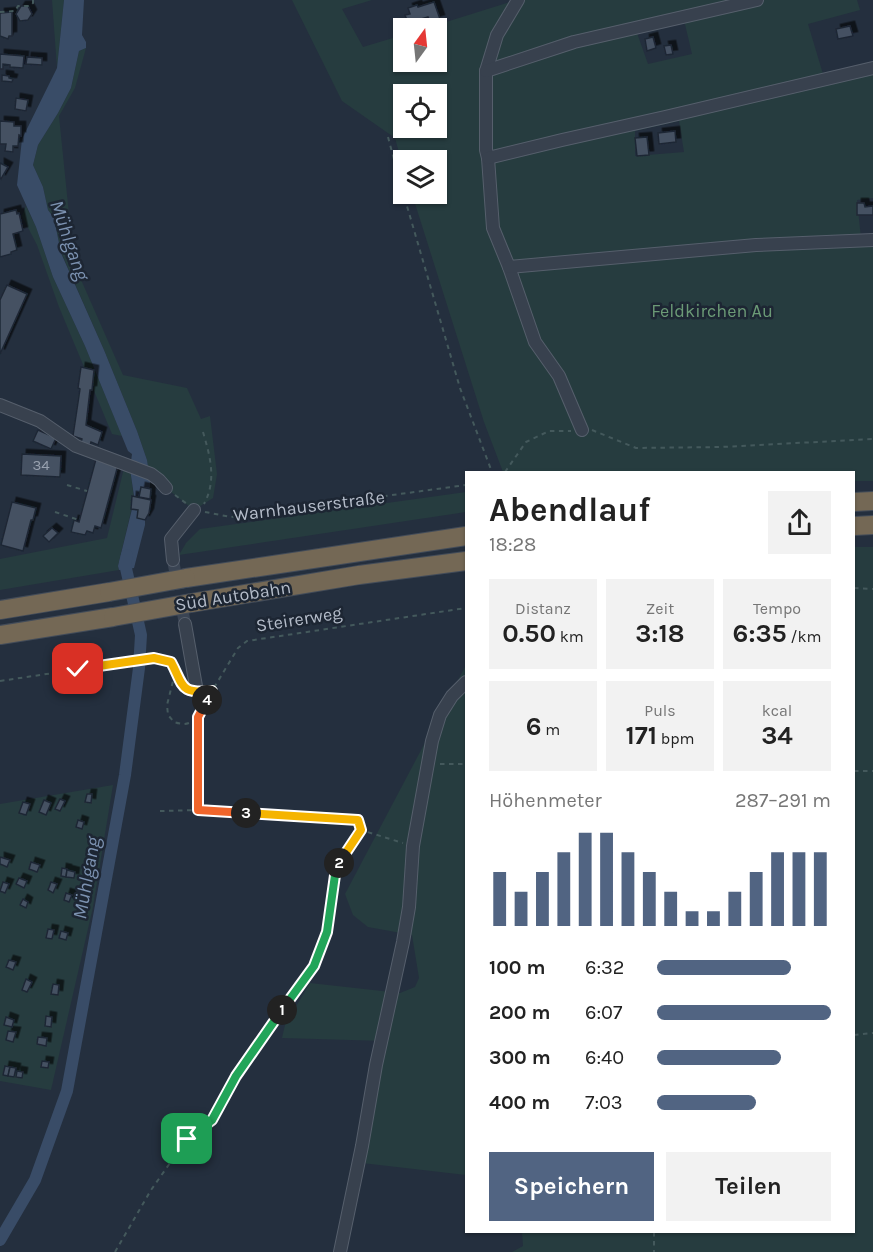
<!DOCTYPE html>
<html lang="de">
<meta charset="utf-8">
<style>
:root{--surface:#fff;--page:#f2f2f2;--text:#222;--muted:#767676;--accent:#516482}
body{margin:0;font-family:Karla,sans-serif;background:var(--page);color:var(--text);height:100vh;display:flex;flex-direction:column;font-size:22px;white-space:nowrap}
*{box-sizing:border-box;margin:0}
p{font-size:20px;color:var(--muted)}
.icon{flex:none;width:33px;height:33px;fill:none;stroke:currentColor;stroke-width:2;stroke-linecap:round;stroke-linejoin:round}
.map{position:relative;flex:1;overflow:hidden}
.details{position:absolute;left:465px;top:471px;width:390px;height:762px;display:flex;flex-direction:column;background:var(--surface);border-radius:0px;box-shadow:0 2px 4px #0004}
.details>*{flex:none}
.needle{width:39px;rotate:15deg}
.tools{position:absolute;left:393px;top:18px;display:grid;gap:12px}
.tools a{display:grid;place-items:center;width:54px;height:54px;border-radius:0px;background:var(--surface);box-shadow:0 2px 4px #0004;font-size:30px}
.pin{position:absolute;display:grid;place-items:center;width:51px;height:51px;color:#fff;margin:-26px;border-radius:12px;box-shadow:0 3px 9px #0006}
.km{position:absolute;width:30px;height:30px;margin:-15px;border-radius:50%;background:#222;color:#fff;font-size:16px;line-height:30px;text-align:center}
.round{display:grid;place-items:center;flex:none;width:63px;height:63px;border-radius:0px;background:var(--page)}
.head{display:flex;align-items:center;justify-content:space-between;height:102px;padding:0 24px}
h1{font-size:33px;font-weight:700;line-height:45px}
.figures{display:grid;grid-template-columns:repeat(3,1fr);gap:9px;height:102px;padding:6px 24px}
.figures div{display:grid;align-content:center;border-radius:0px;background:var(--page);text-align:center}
.figures b{font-size:26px;font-weight:700}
.figures small{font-size:16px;font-weight:400}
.figures p{font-size:16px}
.chart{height:168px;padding:12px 24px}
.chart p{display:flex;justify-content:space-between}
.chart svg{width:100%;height:108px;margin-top:6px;stroke:var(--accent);stroke-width:6}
.cta{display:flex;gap:12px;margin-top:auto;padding:12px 24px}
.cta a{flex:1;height:69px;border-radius:0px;background:var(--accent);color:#fff;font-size:24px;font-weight:700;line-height:69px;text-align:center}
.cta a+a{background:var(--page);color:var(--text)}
ul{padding:0 24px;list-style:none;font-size:20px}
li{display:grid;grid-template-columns:96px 72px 1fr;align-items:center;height:45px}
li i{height:15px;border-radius:8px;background:var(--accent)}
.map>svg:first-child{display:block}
.green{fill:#263c3f;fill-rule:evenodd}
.water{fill:#394c67}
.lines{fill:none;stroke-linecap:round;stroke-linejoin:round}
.canal{stroke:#394c67;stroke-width:12}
.building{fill:#455162;stroke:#1f2835;stroke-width:1.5;filter:url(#shadow)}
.minor-tunnel{stroke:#3a4453;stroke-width:12;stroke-dasharray:12 6;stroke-linecap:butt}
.minor-casing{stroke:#565f6c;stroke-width:14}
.highway-casing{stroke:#434c59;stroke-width:20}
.path{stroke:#44595c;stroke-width:2;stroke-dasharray:4.5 4.5;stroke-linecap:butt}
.minor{stroke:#38414e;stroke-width:12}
.highway{stroke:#746855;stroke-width:18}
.highway-bridge-casing{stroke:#434c59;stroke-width:20;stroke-linecap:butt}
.highway-bridge{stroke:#746855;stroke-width:18}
.split-1-casing{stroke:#fff;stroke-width:12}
.split-2-casing{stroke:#fff;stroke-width:12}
.split-3-casing{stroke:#fff;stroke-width:12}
.split-4-casing{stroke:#fff;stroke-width:12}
.split-5-casing{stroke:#fff;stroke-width:12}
.split-1{stroke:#22a559;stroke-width:8}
.split-2{stroke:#22a559;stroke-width:8}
.split-3{stroke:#f5b400;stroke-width:8}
.split-4{stroke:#f0652b;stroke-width:8}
.split-5{stroke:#f5b400;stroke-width:8}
.labels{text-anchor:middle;stroke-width:5;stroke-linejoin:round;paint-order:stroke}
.number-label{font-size:15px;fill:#98a1af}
.park-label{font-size:18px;fill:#6b9a76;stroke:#1d2633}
.street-label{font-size:18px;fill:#b4bcc9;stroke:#1d2633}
.water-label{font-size:20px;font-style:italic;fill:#7c92b1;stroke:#1d2633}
</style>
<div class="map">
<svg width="873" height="1252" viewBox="0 0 873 1252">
<defs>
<filter id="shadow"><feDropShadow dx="4.5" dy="-4.5" stdDeviation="0" flood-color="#0009"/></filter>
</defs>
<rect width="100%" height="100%" fill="#242f3e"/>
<!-- green -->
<g class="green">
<polygon points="52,0 64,0 57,68"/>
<path d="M292,0h80l-30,9 21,38 40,-12 1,27h32v-34h-9l83,-26 2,-2h345l3,10 -52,14 18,60 47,-12v126l-16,2 4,38h12v243h-19v-9h-351l-19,-50 -72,-228h24v-34h-32l-1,7 -8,-29 -53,-37zM684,20l8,34 -44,10 -11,-31zM404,94h32v34h-32zM679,121l5,31 -49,4v-25z"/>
<polygon points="86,48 75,88 59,116 70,224 67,248 123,375 187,388 201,419 210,416 217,474 213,498 194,510 166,488 148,471 147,460 137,431 104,350 61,252 54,218 48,210 43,187 33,165 38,145 58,113 71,88 79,51"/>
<polygon points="26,206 36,227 53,277 85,346 122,436 112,434 59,307 37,245 22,216"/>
<polygon points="124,468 130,469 134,499 118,566 119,570 0,590 0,559 107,538"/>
<polygon points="466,492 466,512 179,555 186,543 200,529"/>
<polygon points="854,547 873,547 873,1252 512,1252 523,1246 522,1232 854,1232"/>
<polygon points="466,665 466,1175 362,1163 384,1041 282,1038 285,1025 310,983 400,993 415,987 419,978 412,935 368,927 353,915 345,894"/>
<polygon points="113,785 93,907 51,1090 0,1081 0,804"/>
</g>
<!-- water -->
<g class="water">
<polygon points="64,0 84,0 82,35 86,42 86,48 79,51 71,88 58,113 38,145 33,165 43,187 48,210 54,218 61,253 104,350 137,431 147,460 150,480 150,489 141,487 139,497 134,496 130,469 132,454 128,451 85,346 53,277 36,227 17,185 22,139 57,68"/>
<polygon points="132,509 138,510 137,518 145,520 145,525 134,568 119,570 118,566"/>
</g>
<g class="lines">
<!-- canal -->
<polyline class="canal" points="0,1240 35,1180 67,1091 125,775 139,668 141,635 125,564 127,555"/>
</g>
<!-- building -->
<g class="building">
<polygon points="434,2 440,19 430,22 428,17 408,23 405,15 410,14 408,8 417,5 418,7"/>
<polygon points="21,6 28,6 32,14 28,20 20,21 16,14"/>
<polygon points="12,12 12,36 9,36 8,39 0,36 0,13"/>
<polygon points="422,23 424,28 410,28 410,27"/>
<polygon points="850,26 853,36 838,39 836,29"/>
<polygon points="653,37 656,48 647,51 645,39"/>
<polygon points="671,45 673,54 666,55 664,46"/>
<polygon points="0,54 24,56 23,68 10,67 10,65 3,64 3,69 0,69"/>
<polygon points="27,57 42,58 42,65 26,64"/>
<polygon points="2,75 9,76 9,78 13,79 12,82 2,81"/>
<polygon points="16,98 28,100 26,111 15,109"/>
<polygon points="0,121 14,122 14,126 21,126 21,136 19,135 18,146 13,146 13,152 5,151 6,144 0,144"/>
<polygon points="675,131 676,142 659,144 658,133"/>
<polygon points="647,137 649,155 637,156 635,138"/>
<polygon points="0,163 8,167 1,179 0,178"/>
<polygon points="857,203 864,203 865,207 873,206 873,215 857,215"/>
<polygon points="16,210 17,214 19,213 23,231 13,234 17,250 11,252 11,254 0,257 0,214"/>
<polygon points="7,285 27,294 0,354 0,300"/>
<polygon points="81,367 94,370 92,390 90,390 86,425 102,432 98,445 91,442 90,445 81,442 82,439 73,436 80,389 78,388"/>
<polygon points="38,430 56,438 51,449 33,441"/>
<polygon points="22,454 61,456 60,477 21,475"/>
<polygon points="96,459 118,465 101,528 95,526 93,533 87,531 85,535 71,532 74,520 79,522"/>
<polygon points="141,487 151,489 150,499 139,497"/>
<polygon points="132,496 151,500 149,513 145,520 137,518 138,510 131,509"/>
<polygon points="12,502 36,508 33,520 31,520 23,551 1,545"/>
<polygon points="52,528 58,533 49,542 43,536"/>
<polygon points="87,794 92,794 91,803 85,802"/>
<polygon points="60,799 65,801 60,811 55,809"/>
<polygon points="44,800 51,803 46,815 39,812"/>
<polygon points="23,802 30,804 26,815 19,813"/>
<polygon points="78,820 84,822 82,829 76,827"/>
<polygon points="0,857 10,860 7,867 0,864"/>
<polygon points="31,862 40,865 37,872 29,869"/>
<polygon points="62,868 67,869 66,877 61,876"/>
<polygon points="67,870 75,872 74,878 66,877"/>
<polygon points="19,878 27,881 24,888 16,884"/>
<polygon points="3,882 9,884 5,893 0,891"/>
<polygon points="51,882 57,884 53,893 48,890"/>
<polygon points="66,893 72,895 69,902 64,900"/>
<polygon points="23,899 28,902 26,908 20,905"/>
<polygon points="48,929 54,930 52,939 46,938"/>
<polygon points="61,931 68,933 66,940 59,938"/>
<polygon points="9,960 16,962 13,970 6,967"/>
<polygon points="26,979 32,982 27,992 22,990"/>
<polygon points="53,984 59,985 58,995 51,994"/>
<polygon points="46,1016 52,1017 51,1027 45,1026"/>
<polygon points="6,1017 14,1020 12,1027 4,1025"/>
<polygon points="8,1031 16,1032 13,1042 6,1040"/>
<polygon points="38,1037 47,1038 46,1046 37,1044"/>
<polygon points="42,1061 49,1062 48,1068 41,1067"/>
<polygon points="5,1066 10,1067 8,1076 3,1075"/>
<polygon points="10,1067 16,1068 14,1077 8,1076"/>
<polygon points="17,1071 23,1072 22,1078 16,1077"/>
</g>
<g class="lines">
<!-- minor-tunnel -->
<polyline class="minor-tunnel" points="173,560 185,624"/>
<defs>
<g id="minor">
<polyline points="518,0 497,35 486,71 486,150 488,158 493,228 509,267 535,342 559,376 582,430"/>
<polyline points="486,71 574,42 757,0"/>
<polyline points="488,158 562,140 665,117 873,68"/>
<polyline points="509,267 756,245 873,240"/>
<polyline points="0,405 40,421 76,446 151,474 159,480 166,488"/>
<polyline points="173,560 171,539 194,510"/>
<polyline points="185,624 197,692"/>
<polyline points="340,1252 362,1146 376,1065 403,942 409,907 413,846 432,741 440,715 452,696 466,682"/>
</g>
<g id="highway">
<polyline points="854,502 873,501"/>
<polyline points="854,526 873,525"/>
<polyline points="186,578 466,536"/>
<polyline points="191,603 359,575 466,561"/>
<polyline points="0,610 109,592"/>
<polyline points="0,635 113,617"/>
</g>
</defs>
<!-- minor casing -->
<use href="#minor" class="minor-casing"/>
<!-- highway casing -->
<use href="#highway" class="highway-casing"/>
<!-- path -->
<g class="path">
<polyline points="0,12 15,11 18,6 30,6 33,3 33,0"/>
<polyline points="388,137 400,182 460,388 492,472"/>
<polyline points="592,430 636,448 721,447 873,439"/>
<path d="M203,432c7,24 14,48 1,72"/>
<polyline points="505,472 526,442 549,431 571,431"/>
<polyline points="67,485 87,491"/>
<polyline points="175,495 187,504"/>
<polyline points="55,512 79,520"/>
<polyline points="205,512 231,517 466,485"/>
<polyline points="854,588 873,589"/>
<path d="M175,673l-8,32 1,10 6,7c3,1 7,2 10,2 16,-1 22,-22 28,-33"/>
<path d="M0,681l154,-23 17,4c5,9 6,18 14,25"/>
<polyline points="207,691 212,691 238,648 247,641 466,608"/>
<polyline points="198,717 198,810"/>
<polyline points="440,764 466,764"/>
<polyline points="854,771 873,771"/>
<polyline points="160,811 198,810 358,820 361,830"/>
<polyline points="854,1035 873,1033"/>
<polyline points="654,1232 654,1252"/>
<polyline points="115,1252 151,1190 187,1139 212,1120 236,1076 313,966 327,932 336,868 361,830 403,843"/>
</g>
<!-- minor -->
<use href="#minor" class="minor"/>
<!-- highway -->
<use href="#highway" class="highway"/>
<defs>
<g id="highway-bridge">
<polyline points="109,592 186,578"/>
<polyline points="113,617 191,603"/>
</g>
</defs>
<!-- highway-bridge casing -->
<use href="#highway-bridge" class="highway-bridge-casing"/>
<!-- highway-bridge -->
<use href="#highway-bridge" class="highway-bridge"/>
</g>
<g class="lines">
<defs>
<polyline id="split-1" points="187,1139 212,1120 236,1076 282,1010"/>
<polyline id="split-2" points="282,1010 314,966 327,932 336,868 339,863"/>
<polyline id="split-3" points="246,813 358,820 361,830 339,863"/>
<polyline id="split-4" points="207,700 198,717 198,810 246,813"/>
<path id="split-5" d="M78,669l76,-11 17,4c13,24 8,32 41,29l-5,9"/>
</defs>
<!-- split-1 casing -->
<use href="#split-1" class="split-1-casing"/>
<!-- split-2 casing -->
<use href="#split-2" class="split-2-casing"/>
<!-- split-3 casing -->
<use href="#split-3" class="split-3-casing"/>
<!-- split-4 casing -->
<use href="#split-4" class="split-4-casing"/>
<!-- split-5 casing -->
<use href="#split-5" class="split-5-casing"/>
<!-- split-1 -->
<use href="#split-1" class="split-1"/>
<!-- split-2 -->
<use href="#split-2" class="split-2"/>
<!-- split-3 -->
<use href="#split-3" class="split-3"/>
<!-- split-4 -->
<use href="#split-4" class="split-4"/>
<!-- split-5 -->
<use href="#split-5" class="split-5"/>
</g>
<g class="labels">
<!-- number labels -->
<g class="number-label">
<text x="41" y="470">34</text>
</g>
<!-- park labels -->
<g class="park-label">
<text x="712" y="317">Feldkirchen Au</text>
</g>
<!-- street labels -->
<g class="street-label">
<text transform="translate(309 506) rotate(-7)" y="6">Warnhauserstraße</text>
<text transform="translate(233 596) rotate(-9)" y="6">Süd Autobahn</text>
<text transform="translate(299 619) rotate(-9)" y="6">Steirerweg</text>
</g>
<!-- water labels -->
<g class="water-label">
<text transform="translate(70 240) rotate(71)" y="7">Mühlgang</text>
<text transform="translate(86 878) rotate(-80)" y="7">Mühlgang</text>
</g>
</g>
</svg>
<div class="tools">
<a><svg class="needle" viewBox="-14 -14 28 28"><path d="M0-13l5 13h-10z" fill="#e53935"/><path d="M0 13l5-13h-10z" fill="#767676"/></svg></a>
<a><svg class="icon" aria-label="locate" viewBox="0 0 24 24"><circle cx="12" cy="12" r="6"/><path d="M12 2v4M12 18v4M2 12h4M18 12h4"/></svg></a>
<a><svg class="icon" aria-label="layers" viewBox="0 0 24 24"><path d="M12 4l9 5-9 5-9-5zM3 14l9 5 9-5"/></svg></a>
</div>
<div class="pin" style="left:187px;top:1139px;background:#1e9e55"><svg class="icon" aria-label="arrive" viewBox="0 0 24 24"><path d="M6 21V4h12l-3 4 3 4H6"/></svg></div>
<div class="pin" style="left:78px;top:669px;background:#d93025"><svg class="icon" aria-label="check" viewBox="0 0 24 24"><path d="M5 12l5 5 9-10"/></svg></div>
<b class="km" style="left:282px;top:1010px">1</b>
<b class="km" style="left:339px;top:863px">2</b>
<b class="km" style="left:246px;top:813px">3</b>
<b class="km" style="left:207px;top:700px">4</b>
<section class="details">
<div class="head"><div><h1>Abendlauf</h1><p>18:28</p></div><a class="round"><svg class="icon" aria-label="share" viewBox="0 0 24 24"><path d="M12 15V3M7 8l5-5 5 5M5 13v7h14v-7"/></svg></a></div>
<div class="figures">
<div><p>Distanz</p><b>0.50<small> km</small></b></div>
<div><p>Zeit</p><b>3:18</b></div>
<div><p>Tempo</p><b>6:35<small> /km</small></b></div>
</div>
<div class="figures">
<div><b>6<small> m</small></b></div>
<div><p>Puls</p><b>171<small> bpm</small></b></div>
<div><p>kcal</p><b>34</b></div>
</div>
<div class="chart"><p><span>Höhenmeter</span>287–291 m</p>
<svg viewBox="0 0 160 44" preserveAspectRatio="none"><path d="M5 44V22M15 44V30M25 44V22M35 44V14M45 44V6M55 44V6M65 44V14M75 44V22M85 44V30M95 44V38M105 44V38M115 44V30M125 44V22M135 44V14M145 44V14M155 44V14"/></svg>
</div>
<ul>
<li><b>100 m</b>6:32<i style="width:77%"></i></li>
<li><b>200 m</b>6:07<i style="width:100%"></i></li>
<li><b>300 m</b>6:40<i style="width:71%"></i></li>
<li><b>400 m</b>7:03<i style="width:57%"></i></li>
</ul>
<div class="cta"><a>Speichern</a><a>Teilen</a></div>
</section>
</div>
